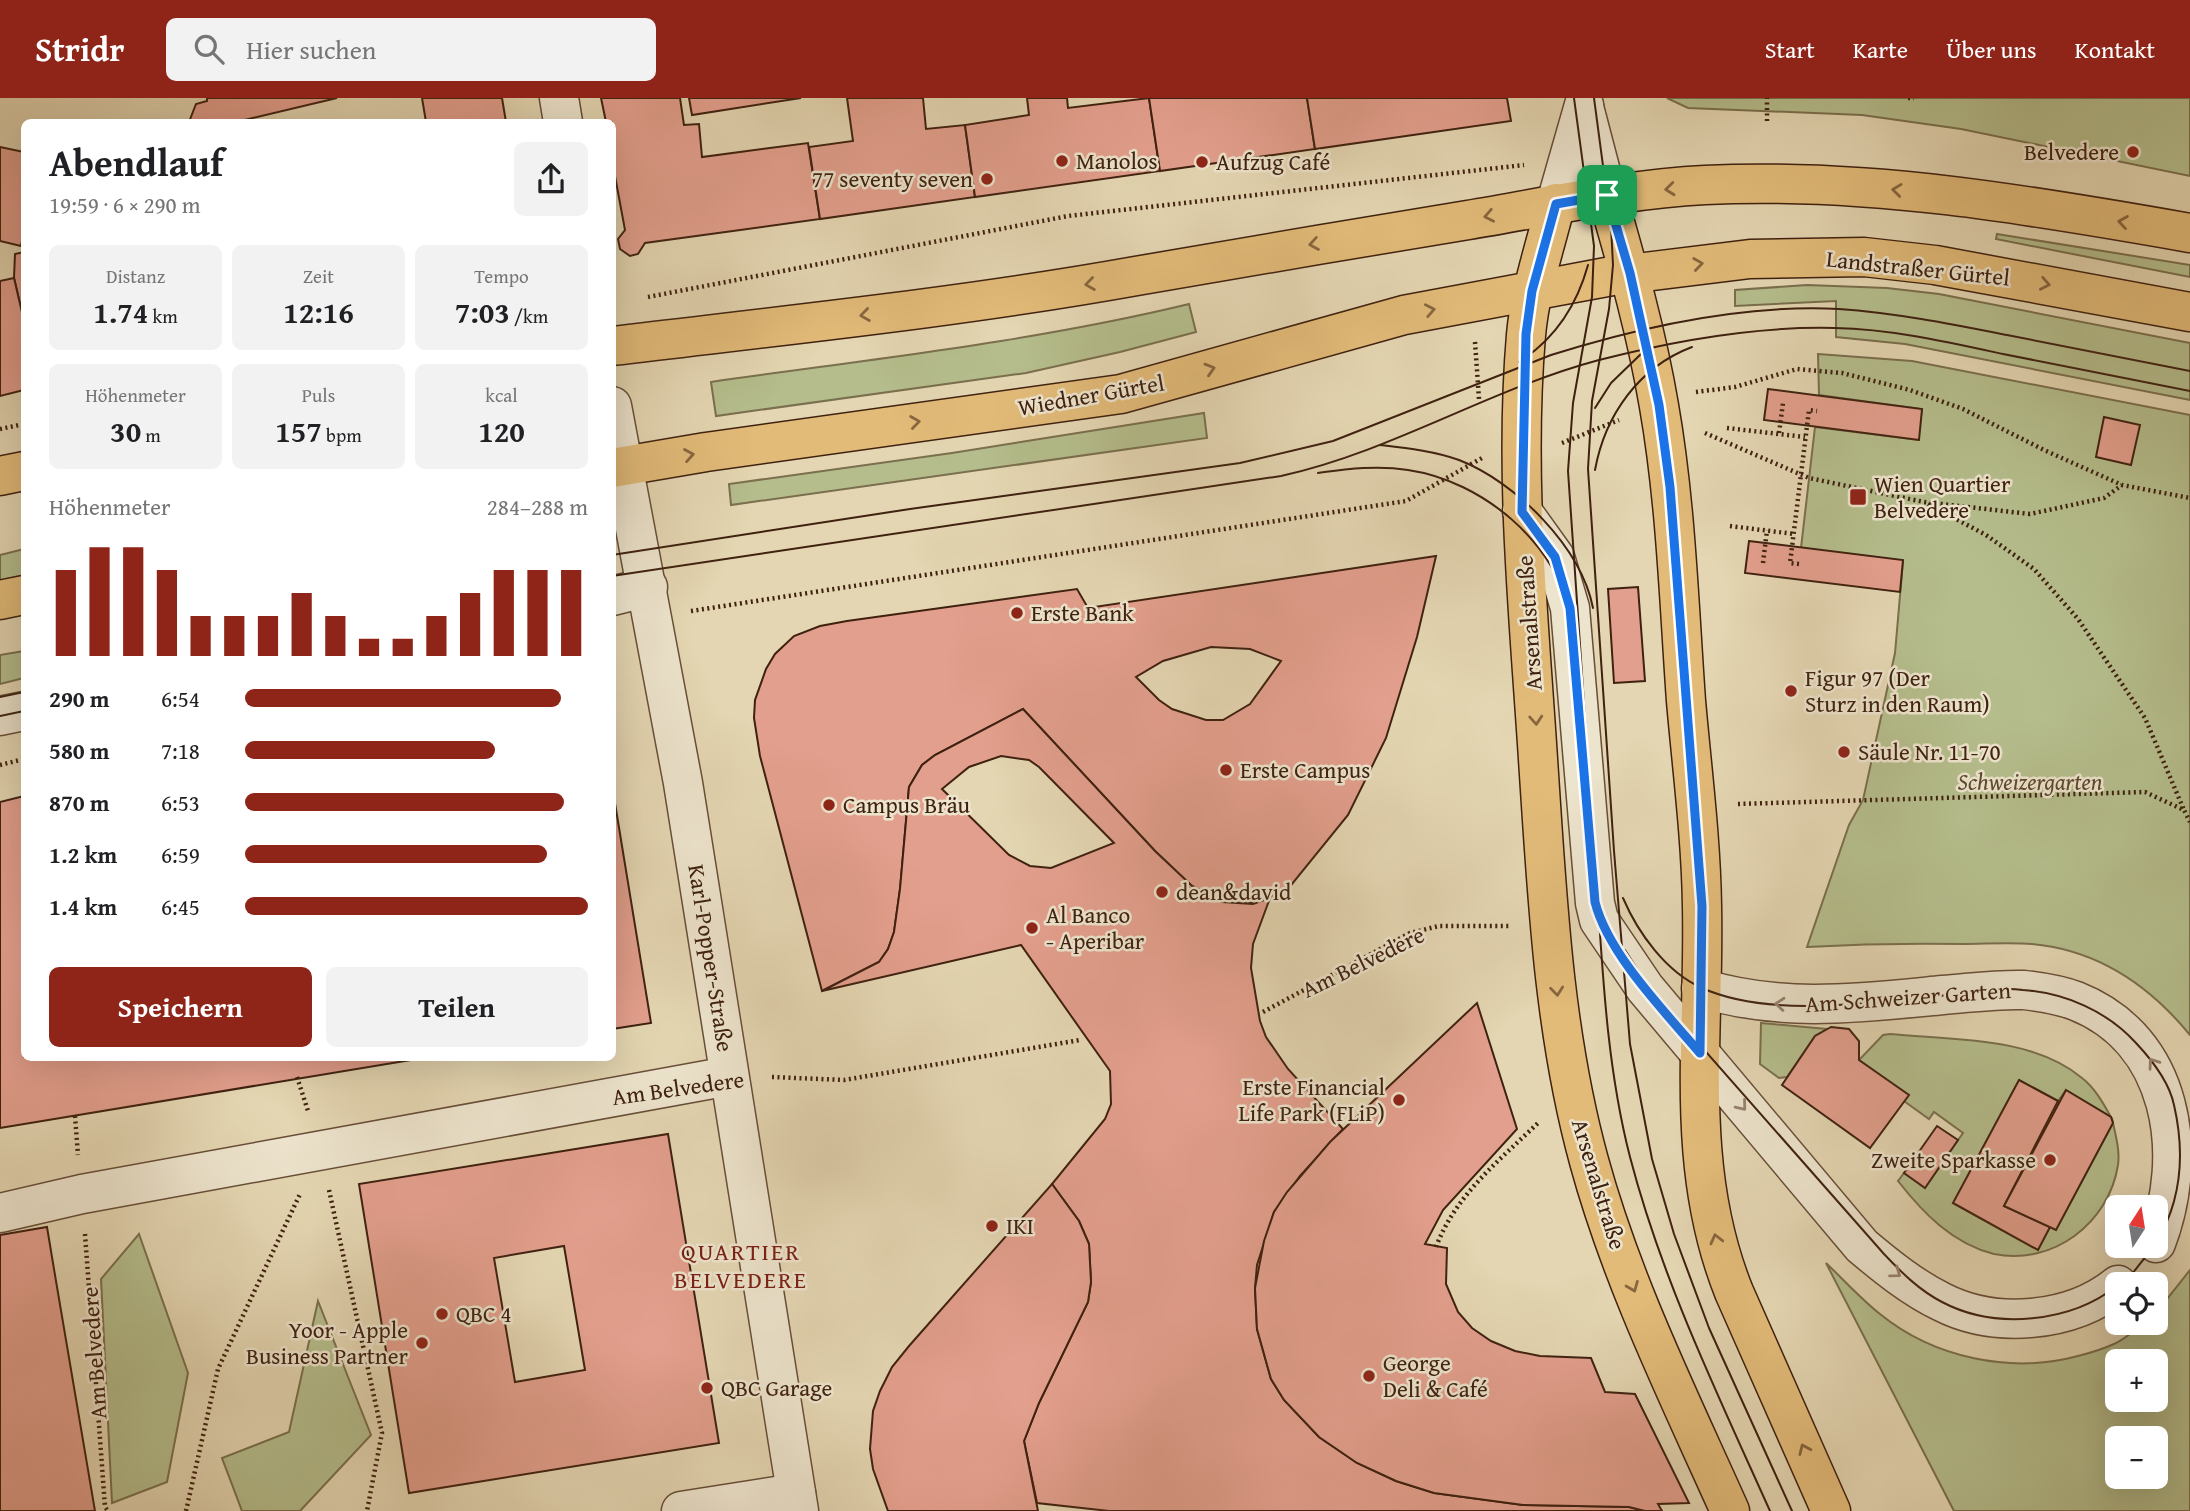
<!DOCTYPE html>
<html lang="de">
<meta charset="utf-8">
<style>
:root{--surface:#fff;--page:#f2f2f2;--text:#202124;--muted:#757577;--accent:#8f2418}
body{margin:0;font-family:"Gentium Book Plus",serif;background:var(--page);color:var(--text);height:100vh;display:flex;flex-direction:column;font-size:26px;white-space:nowrap}
*{box-sizing:border-box;margin:0}
p{font-size:23px;color:var(--muted)}
.icon{flex:none;width:38px;height:38px;fill:none;stroke:currentColor;stroke-width:2;stroke-linecap:round;stroke-linejoin:round}
.map{position:relative;flex:1;overflow:hidden}
.details{position:absolute;left:21px;top:21px;width:595px;height:942px;display:flex;flex-direction:column;background:var(--surface);border-radius:10px;box-shadow:0 7px 28px #0002}
.details>*{flex:none}
.needle{width:46px;rotate:12deg}
.tools{position:absolute;left:2105px;top:1097px;display:grid;gap:14px}
.tools a{display:grid;place-items:center;width:63px;height:63px;border-radius:10px;background:var(--surface);box-shadow:0 7px 28px #0002;font-size:35px}
.pin{position:absolute;display:grid;place-items:center;width:60px;height:60px;color:#fff;margin:-30px;border-radius:14px;box-shadow:0 4px 10px #0006}
.round{display:grid;place-items:center;flex:none;width:74px;height:74px;border-radius:10px;background:var(--page)}
.overview{display:flex;align-items:center;justify-content:space-between;height:119px;padding:0 28px}
h1{font-size:38px;font-weight:800;line-height:52px}
.figures{display:grid;grid-template-columns:repeat(3,1fr);gap:10px;height:119px;padding:7px 28px}
.figures div{display:grid;align-content:center;border-radius:10px;background:var(--page);text-align:center}
.figures b{font-size:30px;font-weight:800}
.figures small{font-size:19px;font-weight:400}
.figures p{font-size:19px}
.chart{height:196px;padding:14px 28px}
.chart p{display:flex;justify-content:space-between}
.chart svg{width:100%;height:126px;margin-top:7px;stroke:var(--accent);stroke-width:6}
.cta{display:flex;gap:14px;margin-top:auto;padding:14px 28px}
.cta a{flex:1;height:80px;border-radius:10px;background:var(--accent);color:#fff;font-size:28px;font-weight:800;line-height:80px;text-align:center}
.cta a+a{background:var(--page);color:var(--text)}
ul{padding:0 28px;list-style:none;font-size:23px}
li{display:grid;grid-template-columns:112px 84px 1fr;align-items:center;height:52px}
li i{height:18px;border-radius:9px;background:var(--accent)}
header{display:flex;align-items:center;gap:42px;box-sizing:border-box;height:98px;padding:0 35px;background:var(--accent);color:#fff}
header strong{font-size:33px}
nav{display:flex;gap:38px;margin-inline-start:auto;font-size:24px}
.search{width:490px;height:63px;background:var(--page);display:flex;align-items:center;gap:18px;box-sizing:border-box;padding:0 24px;border-radius:10px;color:var(--muted);font-size:26px}
.map>svg:first-child{display:block}
.green{fill:#b5bd8c;stroke:#7a6f4e;stroke-width:2;fill-rule:evenodd}
.building{fill:#e39f8d;stroke:#3f2110;stroke-width:2;fill-rule:evenodd}
.lines{fill:none;stroke-linecap:round;stroke-linejoin:round}
.minor-casing{stroke:#684e38;stroke-width:41}
.major-casing{stroke:#3f2110;stroke-width:41}
.path{stroke:#3f2110;stroke-width:4.5;stroke-dasharray:2 3.5;stroke-linecap:butt}
.minor{stroke:#ede4cd;stroke-width:38}
.major{stroke:#e2bb79;stroke-width:38}
.tram{stroke:#3f2110;stroke-width:2}
.oneway{stroke:#88663f}
.oneway2{stroke:#96826e}
.route-casing{stroke:#fff;stroke-width:14}
.route{stroke:#1a73e8;stroke-width:9}
.poi-dot{fill:#8f2418;stroke:#ede4cd;stroke-width:2.5}
.labels{text-anchor:middle;stroke-width:5;stroke-linejoin:round;paint-order:stroke}
.poi-label{font-size:23px;fill:#3f2110;stroke:#ede4cd;text-anchor:start}
.street-label{font-size:23px;fill:#3f2110;stroke:#ede4cd}
.park-label{font-size:23px;font-style:italic;fill:#5c482f;stroke:#ede4cd}
.neighbourhood-label{font-size:24px;letter-spacing:2px;fill:#7a1f14;stroke:#ede4cd}
</style>
<header>
<strong>Stridr</strong>
<div class="search"><svg class="icon" aria-label="search" viewBox="0 0 24 24"><circle cx="10" cy="10" r="6"/><path d="M15 15l6 6"/></svg>Hier suchen</div>
<nav><a>Start</a><a>Karte</a><a>Über uns</a><a>Kontakt</a></nav>
</header>
<div class="map">
<svg width="2190" height="1413" viewBox="0 0 2190 1413">
<rect width="100%" height="100%" fill="#e4d6b2"/>
<filter id="stains"><feTurbulence type="fractalNoise" baseFrequency=".00286" numOctaves="4"/><feColorMatrix values="0 0 0 0 .2 0 0 0 0 .09 0 0 0 0 .02 0 0 0 .5 -.17"/></filter>
<radialGradient id="worn" r=".72"><stop offset=".6" stop-color="#630" stop-opacity="0"/><stop offset="1" stop-color="#630" stop-opacity=".3"/></radialGradient>
<!-- green -->
<g class="green">
<polygon points="1667,0 2190,0 2190,78 1961,31 1862,17 1688,10"/>
<polygon points="1997,136 2190,167 2190,179 1996,141"/>
<polygon points="1807,187 1887,190 1939,196 2190,245 2190,302 1905,246 1836,239 1836,203 1735,208 1735,192"/>
<path d="M1189,206l7,28 -76,20 -94,21 -310,43 -5,-34c160,-23 321,-40 478,-78z"/>
<path d="M1818,256l94,7 278,54v620c-41,-50 -92,-85 -158,-91 -23,-2 -47,0 -70,0 -52,-1 -103,0 -155,3l42,-122 14,-25 32,-147 8,-92 -102,-13 14,-121 103,13 4,-31 -103,-14z"/>
<polygon points="1204,315 1207,340 731,407 729,386 952,355"/>
<polygon points="24,451 24,477 0,483 0,457"/>
<polygon points="24,553 24,580 0,586 0,557"/>
<polygon points="1761,925 1827,931 1815,938 1787,979 1779,980 1760,966"/>
<path d="M1890,936c61,6 142,2 192,44 13,10 21,25 29,39l-45,-27 -8,11 -39,-21 -66,123 85,47 12,-23 6,3 57,-107c3,14 7,28 5,42 -9,58 -65,101 -124,89 -41,-10 -71,-41 -96,-73l6,-8 21,14 38,-54 -29,-21 -5,7 -25,-18 4,-6 -49,-35 24,-25z"/>
<polygon points="139,1136 188,1275 167,1384 112,1405 101,1181"/>
<path d="M1826,1165c18,17 35,36 54,51 54,44 131,60 198,42 12,-3 25,-7 36,-12 16,-7 24,-21 42,-21v-10l34,-43v241h-236zM2118,1264h38v38h-38zM2118,1340h38v39h-38z"/>
<polygon points="318,1203 371,1337 300,1413 242,1413 222,1360 289,1334"/>
</g>
<!-- building -->
<g class="building">
<polygon points="207,0 337,0 236,24 189,24 196,6 207,3"/>
<polygon points="422,0 502,0 506,24 426,24"/>
<polygon points="601,0 680,0 684,27 699,26 702,59 808,45 820,121 645,145 638,156 630,158 620,151 618,141 625,132 612,62 612,24 606,24"/>
<polygon points="689,0 801,0 692,17"/>
<polygon points="847,0 923,0 926,31 965,27 975,99 820,121 809,49 853,43"/>
<polygon points="1027,0 1067,0 1068,10 1149,0 1160,73 975,99 965,27 1029,17"/>
<polygon points="1149,0 1307,0 1315,51 1160,73"/>
<polygon points="1307,0 1507,0 1511,23 1315,51"/>
<polygon points="0,49 24,54 24,133 21,148 0,143"/>
<polygon points="24,154 24,223 14,180 15,156"/>
<polygon points="14,180 24,223 24,292 0,298 0,183"/>
<polygon points="1768,291 1922,311 1919,342 1764,322"/>
<polygon points="2104,319 2140,327 2131,367 2096,359"/>
<polygon points="1749,443 1903,462 1900,494 1745,475"/>
<path d="M1436,458l-19,81 -31,101 -38,77 -60,74 -27,12 -21,3 -18,-2 -30,-16 -37,-35 -132,-142 -88,46 -13,10 -13,22 -9,102 -6,43 -6,17 -9,13 -57,29 -62,-235 -6,-38 1,-18 11,-31 9,-15 19,-18 26,-10 27,-5 230,-32 11,19zM1211,549l39,2 31,12 -31,43 -27,16h-17l-34,-11 -13,-9 -23,-23 27,-16z"/>
<polygon points="1638,489 1645,583 1614,585 1608,491"/>
<path d="M1023,611l132,142 37,35 30,16 31,2 17,-6 -17,46 -2,24 9,53 6,16 22,32 55,60 -43,47 -26,36 -17,53 -2,23 2,41 14,50 13,21 35,37 38,26 39,18 38,12 89,12 106,2 16,4h-536l-72,-8 -13,-62 15,-38 49,-101 3,-20 -2,-38 -10,-23 -27,-37 53,-65 6,-15 -1,-33 -89,-126 -199,46 57,-29 9,-13 6,-17 6,-43 9,-102 13,-22 13,-10zM1001,658l28,4 10,7 75,76 -63,25 -21,-2 -21,-11 -67,-66 27,-22z"/>
<polygon points="612,687 651,925 612,931"/>
<polygon points="24,698 24,959 429,959 0,1030 0,704"/>
<polygon points="1477,905 1517,1031 1443,1112 1425,1146 1447,1150 1446,1186 1458,1214 1472,1230 1491,1243 1515,1253 1540,1258 1591,1260 1605,1294 1635,1296 1689,1405 1658,1406 1662,1413 1645,1413 1629,1409 1523,1407 1434,1395 1396,1383 1357,1365 1319,1339 1284,1302 1271,1281 1257,1231 1255,1190 1264,1143 1274,1114 1287,1094 1330,1044"/>
<polygon points="1831,929 1849,931 1859,943 1859,962 1909,997 1870,1050 1782,987 1815,938"/>
<polygon points="2019,982 2058,1003 2004,1108 2050,1129 2038,1152 1953,1105"/>
<polygon points="2066,992 2111,1019 2113,1025 2056,1132 2004,1108"/>
<polygon points="1937,1028 1958,1042 1925,1090 1904,1075"/>
<path d="M668,1036l51,309 -310,50 -50,-309zM564,1148l21,124 -70,12 -21,-124z"/>
<polygon points="1052,1086 1079,1123 1089,1146 1091,1184 1088,1204 1039,1305 1024,1343 1038,1413 888,1413 873,1371 870,1351 873,1313 880,1293 892,1269 909,1248"/>
<polygon points="47,1129 57,1189 95,1413 0,1413 0,1137"/>
</g>
<g class="lines">
<defs>
<g id="minor">
<polyline points="559,0 563,24"/>
<polyline points="1584,9 1607,97"/>
<polyline points="1556,105 1584,7"/>
<polyline points="612,308 683,685 799,1413"/>
<path d="M1522,413l33,46 15,51 25,295 4,17 46,68 217,258c25,21 51,42 80,56 53,27 129,21 176,-17"/>
<polyline points="612,498 648,489"/>
<polyline points="0,618 24,613"/>
<path d="M1701,890c81,25 159,15 242,7 27,-2 54,-6 81,-5 18,2 36,5 52,11 98,39 114,153 80,242"/>
<polyline points="0,1115 82,1096 729,978"/>
<polyline points="681,1413 796,1395"/>
</g>
<g id="major">
<path d="M1607,97c20,69 40,140 52,211 17,97 20,197 27,295 6,68 15,137 16,205 3,133 -19,259 32,386l97,219"/>
<path d="M1556,105c-11,44 -26,87 -30,132 -12,141 3,283 12,424 9,135 15,271 51,402 33,121 90,236 141,350"/>
<path d="M612,248c175,-21 351,-39 524,-70 111,-19 221,-38 332,-56 79,-13 157,-31 237,-35 163,-8 326,20 485,48"/>
<polyline points="612,370 706,354 1121,296 1404,217 1612,178 1750,161 1864,159 1935,167 2190,214"/>
<polyline points="0,378 24,373"/>
<polyline points="0,502 24,497"/>
</g>
</defs>
<!-- minor casing -->
<use href="#minor" class="minor-casing"/>
<!-- major casing -->
<use href="#major" class="major-casing"/>
<!-- path -->
<g class="path">
<polyline points="1908,0 1914,0"/>
<polyline points="1767,23 1767,0"/>
<polyline points="648,199 1068,118 1524,67"/>
<polyline points="1475,244 1479,301"/>
<polyline points="1696,294 1735,289 1797,271 1842,275 1910,292 1963,311 2044,352 2122,387 2190,400"/>
<polyline points="1727,330 1805,339"/>
<polyline points="0,331 24,326"/>
<polyline points="1705,335 1809,380 1924,404 2030,416 2104,400 2122,387"/>
<polyline points="1779,335 1783,305"/>
<polyline points="1562,345 1619,322"/>
<polyline points="1928,406 1986,437 2034,471 2078,521 2145,620 2184,712"/>
<polyline points="1730,428 1794,436"/>
<polyline points="1763,465 1767,432"/>
<polyline points="1799,466 1790,465 1809,312 1817,313"/>
<polyline points="691,513 1406,403 1482,360"/>
<polyline points="0,667 24,661"/>
<polyline points="1738,706 2145,694 2184,712 2190,724"/>
<polyline points="1263,914 1410,835 1439,828 1511,828"/>
<polyline points="297,979 308,1013"/>
<polyline points="772,979 844,982 1080,942"/>
<polyline points="75,1018 78,1057"/>
<polyline points="329,1092 382,1335 367,1413"/>
<polyline points="85,1136 105,1409 108,1413"/>
<path d="M1436,1149c20,-53 64,-87 103,-125"/>
<polyline points="186,1413 218,1271 300,1096"/>
</g>
<!-- minor -->
<use href="#minor" class="minor"/>
<!-- major -->
<use href="#major" class="major"/>
<!-- tram -->
<g class="tram">
<path d="M1574,0l20,148 -2,51 -19,106 -5,68c8,129 18,258 27,387 7,99 10,202 35,299 32,123 88,238 140,354"/>
<polyline points="1594,0 1611,128 1613,167 1609,211 1592,303 1588,371 1614,753 1630,946 1652,1061 1674,1136 1709,1230 1792,1413"/>
<path d="M1519,264c36,-23 58,-57 69,-97"/>
<polyline points="1595,310 1611,285 1642,255"/>
<path d="M1380,347c26,3 54,6 79,15 57,22 122,87 134,148"/>
<path d="M1595,372c10,-55 44,-103 97,-123"/>
<path d="M1318,375c30,-4 59,-8 90,-3 75,11 149,73 164,149"/>
<path d="M612,457l298,-46 330,-46 93,-22 218,-86c89,-28 194,-51 288,-46 57,4 112,15 168,26 61,12 122,24 183,36"/>
<path d="M612,478l669,-100c110,-24 209,-87 318,-116 74,-19 160,-34 236,-32 56,1 113,14 168,26 62,12 125,25 187,37"/>
<polyline points="0,599 24,594"/>
<polyline points="0,618 24,613"/>
<path d="M1623,800c15,35 43,74 79,90 69,31 174,14 247,7 25,-3 50,-8 74,-5 42,3 84,21 113,53 16,17 33,38 38,62 11,48 8,95 -18,138"/>
<path d="M1625,852l23,36 236,268c18,19 35,36 58,48 53,28 129,21 176,-17"/>
<polyline points="2118,1186 2132,1176 2154,1148"/>
</g>
</g>
<!-- one-way arrows -->
<defs><path id="oneway-chevron" d="M-2-3.5L2.5 0L-2 3.5" fill="none" stroke-width="1.6" stroke-linecap="round" stroke-linejoin="round" transform="scale(1.75)"/></defs>
<g class="oneway">
<use href="#oneway-chevron" transform="translate(1670 91) rotate(174)"/>
<use href="#oneway-chevron" transform="translate(1897 92) rotate(-173)"/>
<use href="#oneway-chevron" transform="translate(1489 118) rotate(169)"/>
<use href="#oneway-chevron" transform="translate(2123 124) rotate(-171)"/>
<use href="#oneway-chevron" transform="translate(1314 146) rotate(170)"/>
<use href="#oneway-chevron" transform="translate(1698 166) rotate(-8)"/>
<use href="#oneway-chevron" transform="translate(1090 186) rotate(172)"/>
<use href="#oneway-chevron" transform="translate(2045 186) rotate(11)"/>
<use href="#oneway-chevron" transform="translate(1430 212) rotate(-11)"/>
<use href="#oneway-chevron" transform="translate(865 217) rotate(172)"/>
<use href="#oneway-chevron" transform="translate(1210 271) rotate(-17)"/>
<use href="#oneway-chevron" transform="translate(915 324) rotate(-8)"/>
<use href="#oneway-chevron" transform="translate(689 357) rotate(-10)"/>
<use href="#oneway-chevron" transform="translate(1536 622) rotate(86)"/>
<use href="#oneway-chevron" transform="translate(1557 893) rotate(84)"/>
<use href="#oneway-chevron" transform="translate(1716 1141) rotate(-104)"/>
<use href="#oneway-chevron" transform="translate(1633 1189) rotate(68)"/>
<use href="#oneway-chevron" transform="translate(1804 1351) rotate(-114)"/>
</g>
<g class="oneway2">
<use href="#oneway-chevron" transform="translate(1780 906) rotate(-175)"/>
<use href="#oneway-chevron" transform="translate(2153 965) rotate(-125)"/>
<use href="#oneway-chevron" transform="translate(1742 1008) rotate(51)"/>
<use href="#oneway-chevron" transform="translate(1896 1175) rotate(36)"/>
</g>
<g class="lines">
<defs>
<path id="route" d="M1607,97l23,78 29,132 11,82 32,419 -2,147c-34,-40 -92,-99 -105,-151l-25,-294 -15,-51 -33,-45 4,-178 6,-43 24,-87z"/>
</defs>
<!-- route casing -->
<use href="#route" class="route-casing"/>
<!-- route -->
<use href="#route" class="route"/>
</g>
<!-- markers -->
<g class="poi-dot">
<circle cx="2133" cy="54" r="7"/>
<circle cx="1062" cy="63" r="7"/>
<circle cx="1202" cy="64" r="7"/>
<circle cx="987" cy="81" r="7"/>
<rect x="1849" y="390" width="18" height="18" rx="3.5"/>
<circle cx="1017" cy="515" r="7"/>
<circle cx="1791" cy="593" r="7"/>
<circle cx="1844" cy="654" r="7"/>
<circle cx="1226" cy="672" r="7"/>
<circle cx="829" cy="707" r="7"/>
<circle cx="1162" cy="794" r="7"/>
<circle cx="1032" cy="830" r="7"/>
<circle cx="1399" cy="1002" r="7"/>
<circle cx="2050" cy="1062" r="7"/>
<circle cx="992" cy="1128" r="7"/>
<circle cx="442" cy="1216" r="7"/>
<circle cx="422" cy="1245" r="7"/>
<circle cx="1369" cy="1278" r="7"/>
<circle cx="707" cy="1290" r="7"/>
</g>
<g class="labels">
<!-- poi labels -->
<g class="poi-label">
<text x="2119" y="62" text-anchor="end">Belvedere</text>
<text x="1076" y="71">Manolos</text>
<text x="1216" y="72">Aufzug Café</text>
<text x="973" y="89" text-anchor="end">77 seventy seven</text>
<text x="1874" y="394">Wien Quartier<tspan x="1874" dy="26">Belvedere</tspan></text>
<text x="1031" y="523">Erste Bank</text>
<text x="1805" y="588">Figur 97 (Der<tspan x="1805" dy="26">Sturz in den Raum)</tspan></text>
<text x="1858" y="662">Säule Nr. 11-70</text>
<text x="1240" y="680">Erste Campus</text>
<text x="843" y="715">Campus Bräu</text>
<text x="1176" y="802">dean&amp;david</text>
<text x="1046" y="825">Al Banco<tspan x="1046" dy="26">- Aperibar</tspan></text>
<text x="1385" y="997" text-anchor="end">Erste Financial<tspan x="1385" dy="26">Life Park (FLiP)</tspan></text>
<text x="2036" y="1070" text-anchor="end">Zweite Sparkasse</text>
<text x="1006" y="1136">IKI</text>
<text x="456" y="1224">QBC 4</text>
<text x="408" y="1240" text-anchor="end">Yoor - Apple<tspan x="408" dy="26">Business Partner</tspan></text>
<text x="1383" y="1273">George<tspan x="1383" dy="26">Deli &amp; Café</tspan></text>
<text x="721" y="1298">QBC Garage</text>
</g>
<!-- street labels -->
<g class="street-label">
<text transform="translate(1918 170) rotate(6)" y="8">Landstraßer Gürtel</text>
<text transform="translate(1091 297) rotate(-10)" y="8">Wiedner Gürtel</text>
<text transform="translate(1529 525) rotate(-94)" y="8">Arsenalstraße</text>
<text transform="translate(711 860) rotate(81)" y="8">Karl-Popper-Straße</text>
<text transform="translate(1363 864) rotate(-26)" y="8">Am Belvedere</text>
<text transform="translate(1908 899) rotate(-4)" y="8">Am Schweizer Garten</text>
<text transform="translate(678 990) rotate(-8)" y="8">Am Belvedere</text>
<text transform="translate(1599 1086) rotate(73)" y="8">Arsenalstraße</text>
<text transform="translate(94 1255) rotate(-94)" y="8">Am Belvedere</text>
</g>
<!-- park labels -->
<g class="park-label">
<text x="2030" y="692">Schweizergarten</text>
</g>
<!-- neighbourhood labels -->
<g class="neighbourhood-label">
<text x="741" y="1162">QUARTIER<tspan x="741" dy="28">BELVEDERE</tspan></text>
</g>
</g>
<rect width="100%" height="100%" filter="url(#stains)"/>
<rect width="100%" height="100%" fill="url(#worn)"/>
</svg>
<div class="tools">
<a><svg class="needle" viewBox="-14 -14 28 28"><path d="M0-13l5 13h-10z" fill="#e53935"/><path d="M0 13l5-13h-10z" fill="#757577"/></svg></a>
<a><svg class="icon" aria-label="locate" viewBox="0 0 24 24"><circle cx="12" cy="12" r="6"/><path d="M12 2v4M12 18v4M2 12h4M18 12h4"/></svg></a>
<a>+</a>
<a>−</a>
</div>
<div class="pin" style="left:1607px;top:97px;background:#1e9e55"><svg class="icon" aria-label="arrive" viewBox="0 0 24 24"><path d="M6 21V4h12l-3 4 3 4H6"/></svg></div>
<section class="details">
<div class="overview"><div><h1>Abendlauf</h1><p>19:59 · 6 × 290 m</p></div><a class="round"><svg class="icon" aria-label="share" viewBox="0 0 24 24"><path d="M12 15V3M7 8l5-5 5 5M5 13v7h14v-7"/></svg></a></div>
<div class="figures">
<div><p>Distanz</p><b>1.74<small> km</small></b></div>
<div><p>Zeit</p><b>12:16</b></div>
<div><p>Tempo</p><b>7:03<small> /km</small></b></div>
</div>
<div class="figures">
<div><p>Höhenmeter</p><b>30<small> m</small></b></div>
<div><p>Puls</p><b>157<small> bpm</small></b></div>
<div><p>kcal</p><b>120</b></div>
</div>
<div class="chart"><p><span>Höhenmeter</span>284–288 m</p>
<svg viewBox="0 0 160 44" preserveAspectRatio="none"><path d="M5 44V14M15 44V6M25 44V6M35 44V14M45 44V30M55 44V30M65 44V30M75 44V22M85 44V30M95 44V38M105 44V38M115 44V30M125 44V22M135 44V14M145 44V14M155 44V14"/></svg>
</div>
<ul>
<li><b>290 m</b>6:54<i style="width:92%"></i></li>
<li><b>580 m</b>7:18<i style="width:73%"></i></li>
<li><b>870 m</b>6:53<i style="width:93%"></i></li>
<li><b>1.2 km</b>6:59<i style="width:88%"></i></li>
<li><b>1.4 km</b>6:45<i style="width:100%"></i></li>
</ul>
<div class="cta"><a>Speichern</a><a>Teilen</a></div>
</section>
</div>
